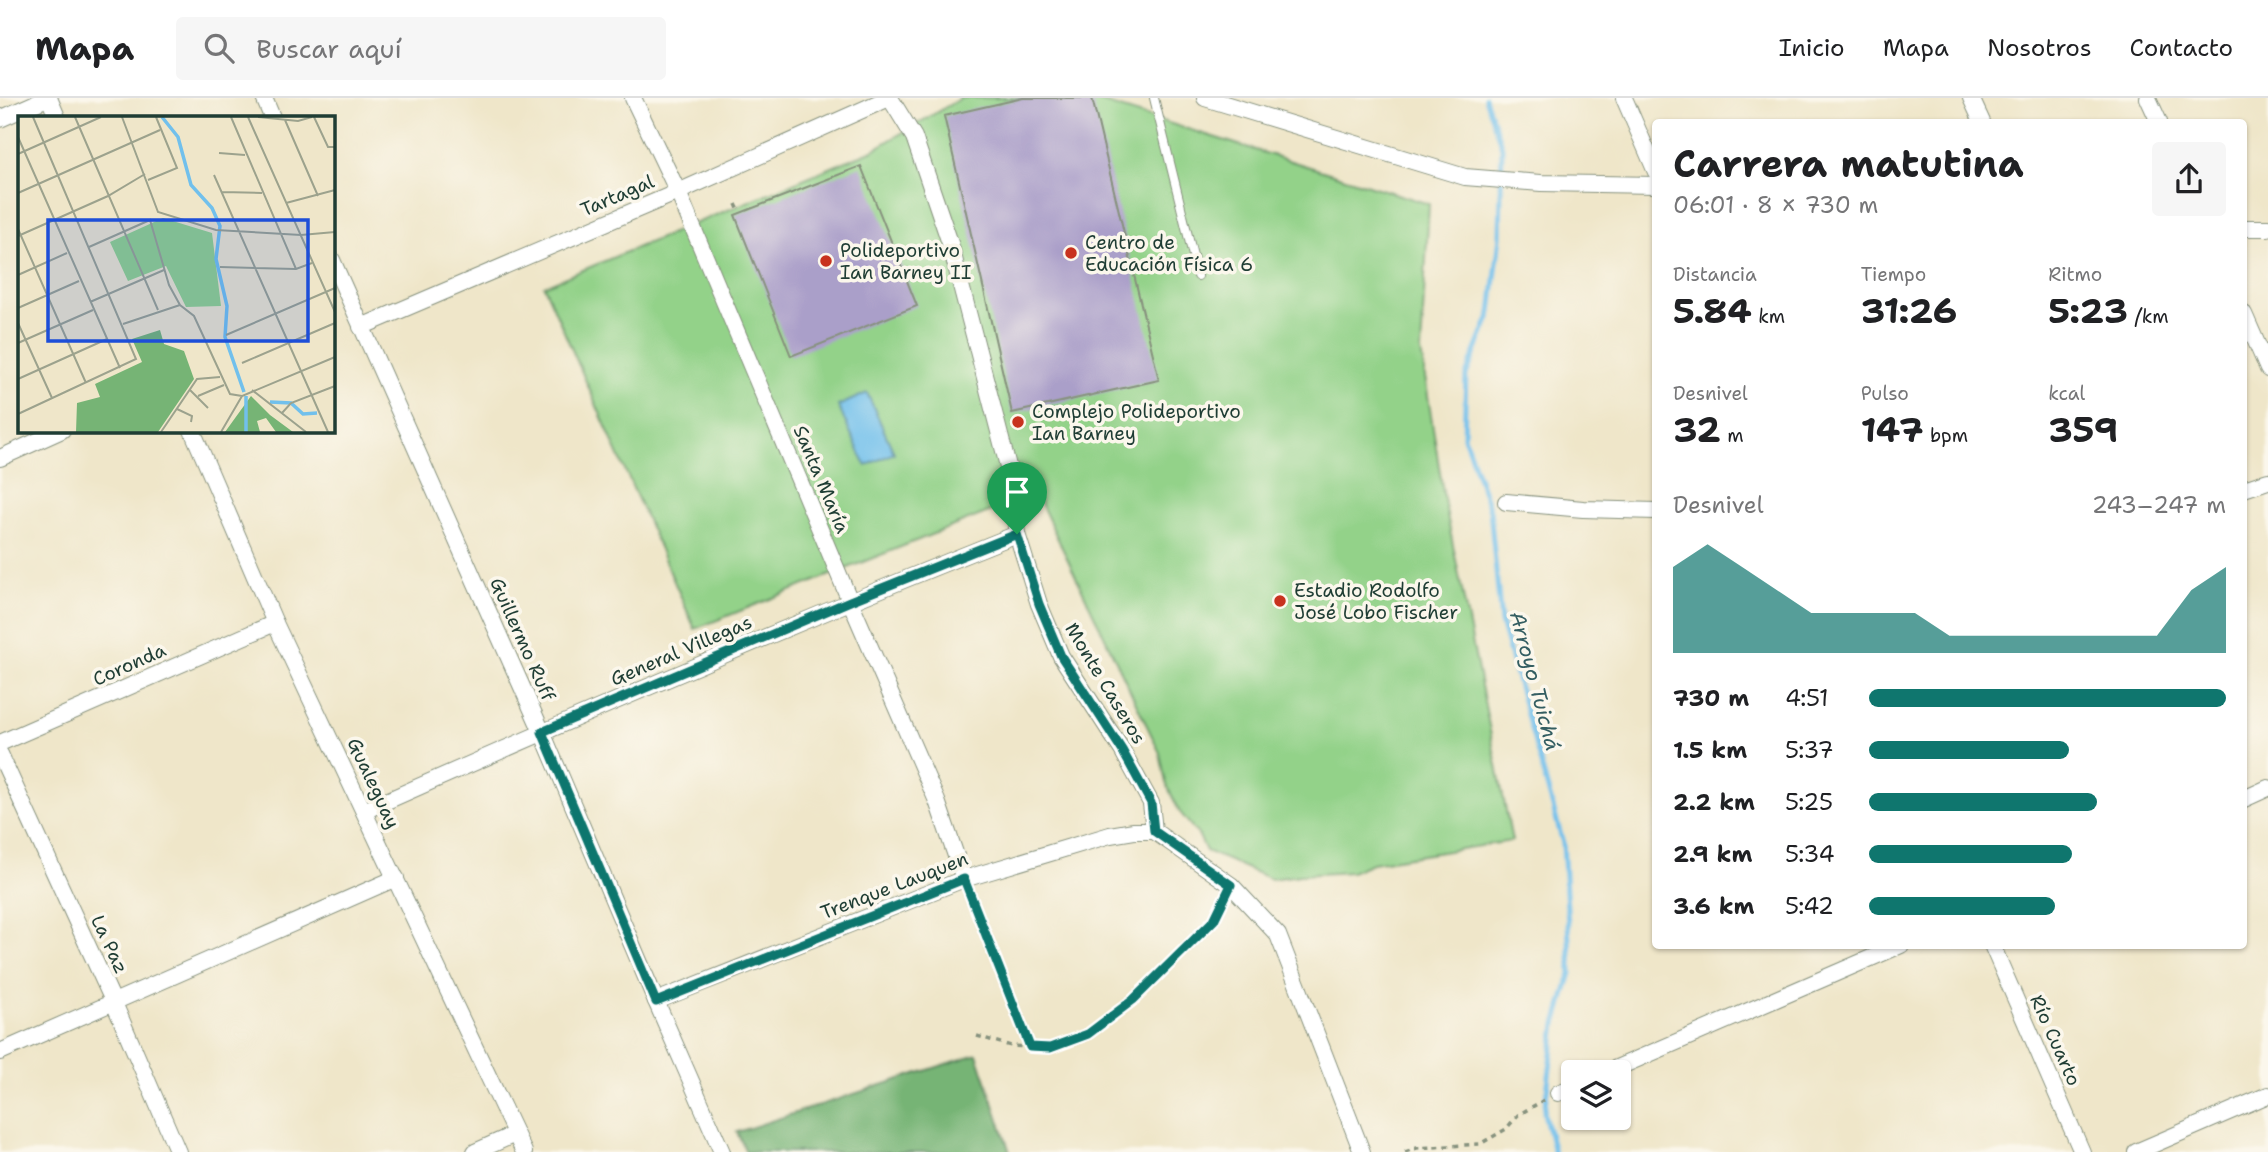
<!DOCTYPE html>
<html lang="es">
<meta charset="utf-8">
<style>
:root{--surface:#fff;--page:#f6f6f6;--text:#202124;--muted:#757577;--line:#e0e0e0;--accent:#0f766e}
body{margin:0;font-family:"Shantell Sans",sans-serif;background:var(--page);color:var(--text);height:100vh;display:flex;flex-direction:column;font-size:26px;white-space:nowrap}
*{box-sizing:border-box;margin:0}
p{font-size:23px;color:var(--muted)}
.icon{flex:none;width:38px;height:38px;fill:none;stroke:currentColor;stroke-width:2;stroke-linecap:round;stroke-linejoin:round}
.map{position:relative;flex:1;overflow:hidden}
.side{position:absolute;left:1652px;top:21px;width:595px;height:830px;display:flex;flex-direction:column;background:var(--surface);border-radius:7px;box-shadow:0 2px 5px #0004}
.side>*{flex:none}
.controls{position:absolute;left:1561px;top:962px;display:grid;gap:14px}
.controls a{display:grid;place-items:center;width:70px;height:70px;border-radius:7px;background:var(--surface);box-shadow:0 2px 5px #0004;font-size:35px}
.pin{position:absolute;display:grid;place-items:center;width:60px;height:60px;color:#fff;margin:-72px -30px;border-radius:50% 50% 50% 0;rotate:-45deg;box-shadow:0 0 7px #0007}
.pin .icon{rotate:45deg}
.round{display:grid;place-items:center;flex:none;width:74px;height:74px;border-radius:7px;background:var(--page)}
.overview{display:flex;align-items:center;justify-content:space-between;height:119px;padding:0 21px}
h1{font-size:38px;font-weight:700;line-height:52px}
.metrics{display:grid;grid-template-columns:repeat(3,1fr);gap:10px;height:119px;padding:7px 21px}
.metrics div{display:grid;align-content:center}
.metrics b{font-size:35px;font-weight:700}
.metrics small{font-size:19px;font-weight:400}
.metrics p{font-size:19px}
.chart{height:196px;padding:14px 21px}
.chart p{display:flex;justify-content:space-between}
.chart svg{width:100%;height:126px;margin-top:7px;fill:var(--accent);opacity:.7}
ul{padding:0 21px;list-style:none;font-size:23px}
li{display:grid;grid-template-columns:112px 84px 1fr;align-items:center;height:52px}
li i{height:18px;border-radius:9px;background:var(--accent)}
header{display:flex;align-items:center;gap:42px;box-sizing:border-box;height:98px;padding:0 35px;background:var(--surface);border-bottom:2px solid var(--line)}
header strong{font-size:33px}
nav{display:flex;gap:38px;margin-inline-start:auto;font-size:24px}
.search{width:490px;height:63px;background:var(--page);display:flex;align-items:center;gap:18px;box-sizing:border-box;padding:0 24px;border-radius:7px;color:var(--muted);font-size:26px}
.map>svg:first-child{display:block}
.green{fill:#93d289;stroke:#59885e;stroke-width:2}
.forest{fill:#76b475;stroke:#4a7854;stroke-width:2}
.water{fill:#71c0ec;stroke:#487e90;stroke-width:2}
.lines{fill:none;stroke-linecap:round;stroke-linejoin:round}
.stream{stroke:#71c0ec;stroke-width:5}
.building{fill:#aa9fc9}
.lane-casing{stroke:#87927e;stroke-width:10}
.street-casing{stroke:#87927e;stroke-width:18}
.path{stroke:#87927e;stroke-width:3.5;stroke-dasharray:5 5;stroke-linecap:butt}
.lane{stroke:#fff;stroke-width:8}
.street{stroke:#fff;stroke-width:16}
.route-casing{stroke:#fff;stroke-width:14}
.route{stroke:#0f766e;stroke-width:9}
.poi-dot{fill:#c8321e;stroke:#fbf7ec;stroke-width:2.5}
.labels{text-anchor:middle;stroke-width:7;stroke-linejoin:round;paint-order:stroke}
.street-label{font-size:19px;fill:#1f3d34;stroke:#fbf7ec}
.poi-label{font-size:19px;fill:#1f3d34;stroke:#fbf7ec;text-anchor:start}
.water-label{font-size:21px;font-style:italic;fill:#345e62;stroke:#fbf7ec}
.inset-river{fill:none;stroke:#71c0ec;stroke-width:3.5}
.inset-road{fill:none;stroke:#9ca28d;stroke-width:2}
.view{fill:#1d4ed8;fill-opacity:0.15;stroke:#1d4ed8;stroke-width:3.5}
.inset-edge{fill:none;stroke:#1f3d34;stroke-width:3.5}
</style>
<header>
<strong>Mapa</strong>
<div class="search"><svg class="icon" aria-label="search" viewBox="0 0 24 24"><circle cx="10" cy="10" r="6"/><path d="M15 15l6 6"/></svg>Buscar aquí</div>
<nav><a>Inicio</a><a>Mapa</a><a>Nosotros</a><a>Contacto</a></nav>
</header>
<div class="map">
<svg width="2268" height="1054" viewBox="0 0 2268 1054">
<rect width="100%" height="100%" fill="#fbf7ec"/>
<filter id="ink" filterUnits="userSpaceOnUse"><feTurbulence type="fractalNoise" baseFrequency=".0143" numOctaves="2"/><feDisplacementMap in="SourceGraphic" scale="14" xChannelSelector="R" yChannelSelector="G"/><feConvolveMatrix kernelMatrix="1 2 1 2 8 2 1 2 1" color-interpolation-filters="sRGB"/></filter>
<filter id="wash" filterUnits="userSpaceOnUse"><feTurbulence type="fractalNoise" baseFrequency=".00686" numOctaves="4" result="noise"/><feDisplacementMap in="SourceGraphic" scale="28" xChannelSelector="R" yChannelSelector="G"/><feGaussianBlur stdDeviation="1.57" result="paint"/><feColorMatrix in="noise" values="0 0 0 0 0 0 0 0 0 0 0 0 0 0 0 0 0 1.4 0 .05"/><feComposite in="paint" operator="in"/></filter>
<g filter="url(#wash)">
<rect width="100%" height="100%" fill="#efe6c9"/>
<!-- green -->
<polygon class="green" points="961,0 1088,0 1429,106 1421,253 1445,407 1512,743 1372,765 1351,774 1300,777 1271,781 1206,753 1199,738 1179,713 1166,685 1160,655 1036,395 695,531 544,188 873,52"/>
<!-- forest -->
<polygon class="forest" points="977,956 1010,1054 746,1054 737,1034"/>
<!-- water -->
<polygon class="water" points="867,295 894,355 866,368 838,308"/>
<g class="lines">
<!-- stream -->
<polyline class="stream" points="1485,0 1502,49 1500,139 1491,215 1466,277 1464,339 1490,412 1501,524 1563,745 1571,875 1556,926 1544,1015 1554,1054"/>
</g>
<g id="blocks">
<!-- building -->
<g class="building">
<polygon points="1023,0 1092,0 1159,282 1012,315 944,18"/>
<polygon points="861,68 917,208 791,258 735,117"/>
</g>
</g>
</g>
<g filter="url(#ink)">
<use href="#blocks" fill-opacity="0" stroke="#87927e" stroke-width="2"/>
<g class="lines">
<defs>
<polyline id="lane" points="1154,0 1198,178"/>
<g id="street">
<polyline points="49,0 57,19"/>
<polyline points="264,0 272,19"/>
<polyline points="633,0 678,94 850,503 937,703 964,781"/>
<polyline points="890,0 914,39 950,145 1010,376 1017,436 1039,506 1061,558 1122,652 1151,705 1154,733 1231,787 1278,837 1362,1054"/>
<polyline points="1205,0 1465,79 1541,85 1656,87"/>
<polyline points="1624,0 1656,74"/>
<polyline points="1971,0 1982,24"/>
<polyline points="2148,0 2159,24"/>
<polyline points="0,21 47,0"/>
<polyline points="2244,130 2268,130"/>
<polyline points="332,162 542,634 656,903 722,1054"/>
<polyline points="2244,216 2268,271"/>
<polyline points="361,229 678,94 889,0"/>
<polyline points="192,332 275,525 524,1054"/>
<polyline points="0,360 62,332"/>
<polyline points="2244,391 2268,383"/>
<polyline points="1506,404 1583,411 1656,413"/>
<polyline points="0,645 275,525"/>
<polyline points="0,656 114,905 178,1054"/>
<polyline points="2244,701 2268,690"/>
<path d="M364,713c216,-96 433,-189 653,-277"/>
<polyline points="1992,847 2082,1054"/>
<polyline points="656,903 964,781 1110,737 1134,733 1154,733"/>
<polyline points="0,954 396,780"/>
<polyline points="1605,975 1901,847"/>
<polyline points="1558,995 1573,989"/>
<polyline points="475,1054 515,1036"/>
<polyline points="2136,1054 2268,997"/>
</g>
</defs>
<!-- lane casing -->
<use href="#lane" class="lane-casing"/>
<!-- street casing -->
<use href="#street" class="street-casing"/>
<!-- path -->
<g class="path">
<polyline points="736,106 740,115"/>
<polyline points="970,796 1030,948"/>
<polyline points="977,938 1011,948 1050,950 1088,936 1133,902 1214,822 1224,801"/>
<polyline points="1405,1054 1417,1050 1480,1046 1506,1031 1518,1017 1544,1002"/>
</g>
<!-- lane -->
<use href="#lane" class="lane"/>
<!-- street -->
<use href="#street" class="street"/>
</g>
</g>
<g class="lines" filter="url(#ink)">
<defs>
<polygon id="route" points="1017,436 1039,506 1061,558 1122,652 1151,705 1154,733 1231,787 1214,822 1133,902 1088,936 1050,950 1030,949 964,781 656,904 542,634 850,503"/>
</defs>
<!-- route casing -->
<use href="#route" class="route-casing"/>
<!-- route -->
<use href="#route" class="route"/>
</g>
<!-- markers -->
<g class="poi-dot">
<circle cx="1071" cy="155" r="7"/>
<circle cx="826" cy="163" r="7"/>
<circle cx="1018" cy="324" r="7"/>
<circle cx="1280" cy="503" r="7"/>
</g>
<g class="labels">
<!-- street labels -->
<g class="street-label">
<text transform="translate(617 97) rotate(-23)" y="7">Tartagal</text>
<text transform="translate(822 381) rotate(67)" y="7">Santa María</text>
<text transform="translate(523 541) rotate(66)" y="7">Guillermo Ruff</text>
<text transform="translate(681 552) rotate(-23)" y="7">General Villegas</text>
<text transform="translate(129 566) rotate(-24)" y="7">Coronda</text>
<text transform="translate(1106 585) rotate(59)" y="7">Monte Caseros</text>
<text transform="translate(374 685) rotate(65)" y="7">Gualeguay</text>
<text transform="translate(894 787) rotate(-21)" y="7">Trenque Lauquen</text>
<text transform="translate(110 846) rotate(65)" y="7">La Paz</text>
<text transform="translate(2056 942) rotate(66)" y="7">Río Cuarto</text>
</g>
<!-- poi labels -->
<g class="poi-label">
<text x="1085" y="151">Centro de<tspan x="1085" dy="22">Educación Física 6</tspan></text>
<text x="840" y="159">Polideportivo<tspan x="840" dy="22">Ian Barney II</tspan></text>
<text x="1032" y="320">Complejo Polideportivo<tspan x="1032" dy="22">Ian Barney</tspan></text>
<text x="1294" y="499">Estadio Rodolfo<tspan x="1294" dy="22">José Lobo Fischer</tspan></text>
</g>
<!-- water labels -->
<g class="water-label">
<text transform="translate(1535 583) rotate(75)" y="7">Arroyo Tuichá</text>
</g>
</g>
<!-- overview -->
<g transform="translate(18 18)">
<rect width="317" height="317" fill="#efe6c9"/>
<path d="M145,102l49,15 9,73 -35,1 -20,-41 -38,15 -18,-39z" fill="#93d289"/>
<path d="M142,214l4,14 20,7 10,28 -36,53h-82l1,-29 23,-6 -5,-13 47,-22 -10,-23zM233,280l19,19 23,17h-17l-10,-14 -9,3 3,11h-35z" fill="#76b475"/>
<path class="inset-river" d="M144,1l16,20 13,48 21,23 8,18 -4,33 11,47 -2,31 19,55M228,280v36M252,286l21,1 12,11 14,-1"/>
<path class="inset-road" d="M57,1l83,193M104,1l36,95 58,18 85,5 34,-3M213,1l65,152M230,1l87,195M240,1l40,4 14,-4M296,1l14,30h7M267,4l33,76M0,21l102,231M201,37l26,2M0,38l83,-37M196,59l114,257M130,64l29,-12 -21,-51M204,76l40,1M0,77l142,-63M268,87l49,-13M0,113l68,154M0,120l90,-40 37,-22M71,131l61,-27 19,65 11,20 14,11 36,78 12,2M202,151l76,2 16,-6M0,159l49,-22M72,186l74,-32M0,192l61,-27M0,207l34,75M105,208l57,-19M208,219l109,-47M0,227l75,-33M224,247l93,-40M0,263l89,-40M172,274l18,18M234,274l54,42M180,280l26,-11M159,293l15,7 -1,6M264,297l9,-10 44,-17M0,298l118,-55 -103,-242M143,316l36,-53 23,-2M203,316l21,-36 93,-39"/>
<path class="view" d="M30,104h260v121h-260z"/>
<rect width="317" height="317" class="inset-edge"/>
</g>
</svg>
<div class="controls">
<a><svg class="icon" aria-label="layers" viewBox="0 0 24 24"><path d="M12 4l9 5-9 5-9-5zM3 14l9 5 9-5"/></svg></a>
</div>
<div class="pin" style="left:1017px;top:436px;background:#1e9e55"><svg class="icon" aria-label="arrive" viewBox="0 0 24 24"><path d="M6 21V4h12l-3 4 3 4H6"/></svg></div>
<section class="side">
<div class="overview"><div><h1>Carrera matutina</h1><p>06:01 · 8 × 730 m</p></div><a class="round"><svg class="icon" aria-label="share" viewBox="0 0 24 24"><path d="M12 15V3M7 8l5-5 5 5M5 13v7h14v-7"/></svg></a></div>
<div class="metrics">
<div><p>Distancia</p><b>5.84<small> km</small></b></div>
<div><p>Tiempo</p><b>31:26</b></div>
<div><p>Ritmo</p><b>5:23<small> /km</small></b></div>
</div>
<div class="metrics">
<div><p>Desnivel</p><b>32<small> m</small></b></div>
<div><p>Pulso</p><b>147<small> bpm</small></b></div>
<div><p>kcal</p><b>359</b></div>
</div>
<div class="chart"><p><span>Desnivel</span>243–247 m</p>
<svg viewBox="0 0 160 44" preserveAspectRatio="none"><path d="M0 44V14L10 6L20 14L30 22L40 30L50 30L60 30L70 30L80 38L90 38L100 38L110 38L120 38L130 38L140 38L150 22L160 14V44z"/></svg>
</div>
<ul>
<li><b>730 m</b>4:51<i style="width:100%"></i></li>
<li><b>1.5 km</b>5:37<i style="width:56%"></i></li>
<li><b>2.2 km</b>5:25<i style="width:64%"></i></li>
<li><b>2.9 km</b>5:34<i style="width:57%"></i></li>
<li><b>3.6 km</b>5:42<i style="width:52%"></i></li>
</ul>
</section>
</div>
